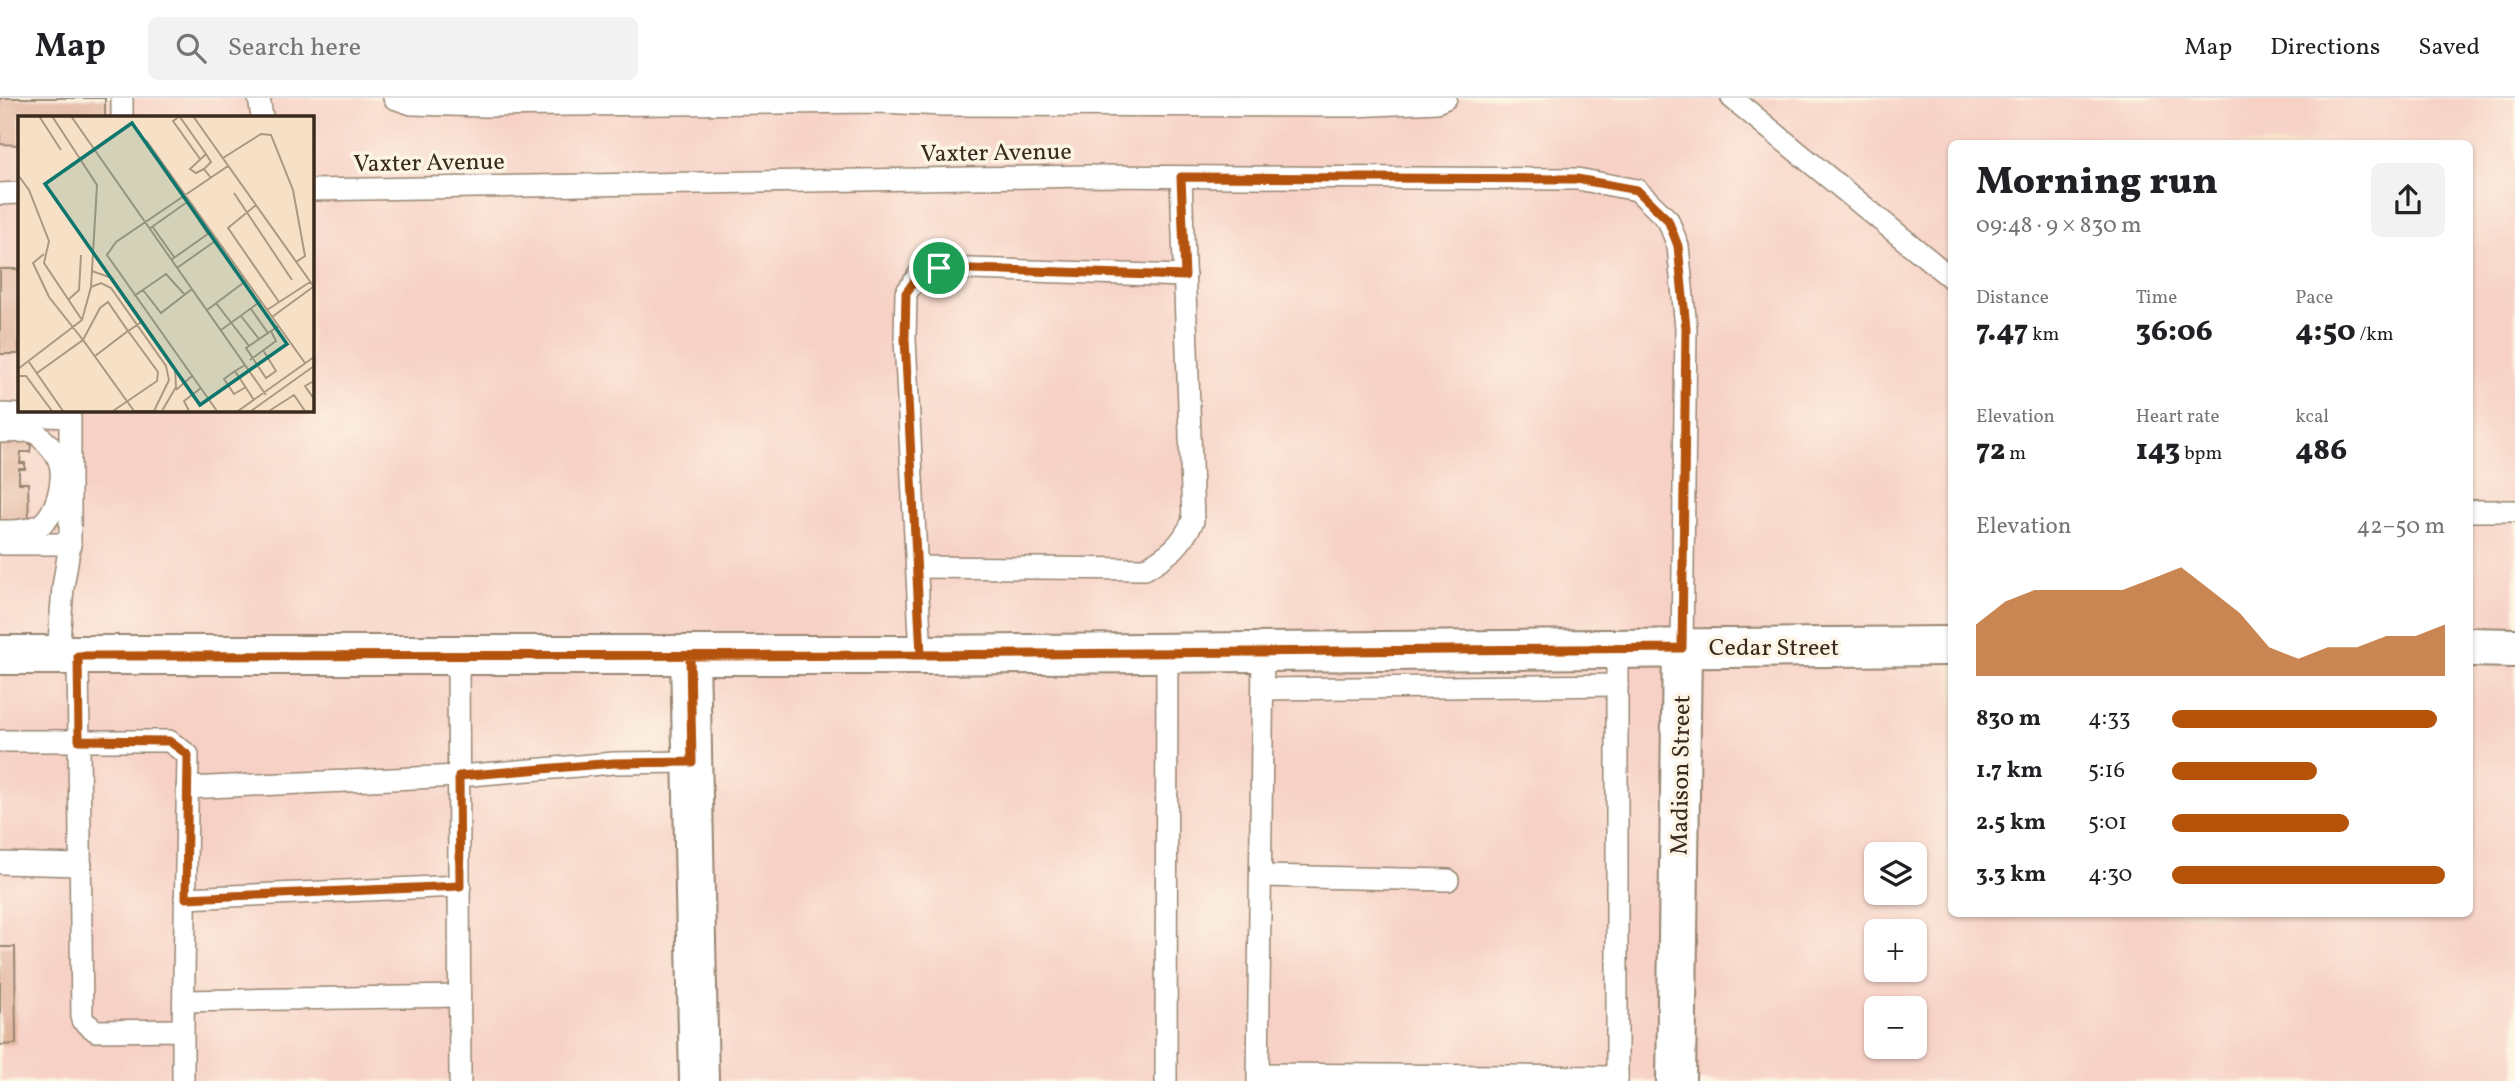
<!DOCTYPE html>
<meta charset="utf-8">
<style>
:root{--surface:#fff;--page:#f2f2f2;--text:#202124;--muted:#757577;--line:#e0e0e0;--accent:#b45309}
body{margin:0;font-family:Vollkorn,serif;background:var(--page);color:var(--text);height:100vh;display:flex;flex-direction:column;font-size:26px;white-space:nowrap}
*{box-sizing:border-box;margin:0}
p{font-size:23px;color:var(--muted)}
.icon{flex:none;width:38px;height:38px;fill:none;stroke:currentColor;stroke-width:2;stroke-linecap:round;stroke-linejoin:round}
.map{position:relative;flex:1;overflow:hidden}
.drawer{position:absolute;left:1948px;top:42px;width:525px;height:777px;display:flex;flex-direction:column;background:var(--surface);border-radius:10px;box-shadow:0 2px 5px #0004}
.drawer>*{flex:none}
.controls{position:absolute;left:1864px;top:744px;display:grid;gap:14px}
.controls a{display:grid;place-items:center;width:63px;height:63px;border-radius:10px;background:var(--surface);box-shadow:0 2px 5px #0004;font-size:35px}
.pin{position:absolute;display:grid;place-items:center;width:60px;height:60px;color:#fff;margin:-30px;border:4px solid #fff;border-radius:50%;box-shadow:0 2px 7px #0007}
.round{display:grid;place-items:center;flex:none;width:74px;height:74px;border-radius:10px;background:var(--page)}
.overview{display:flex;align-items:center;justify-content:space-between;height:119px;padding:0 28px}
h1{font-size:38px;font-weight:800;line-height:52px}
.figures{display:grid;grid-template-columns:repeat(3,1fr);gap:10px;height:119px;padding:7px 28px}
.figures div{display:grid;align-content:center}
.figures b{font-size:30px;font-weight:800}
.figures small{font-size:19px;font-weight:400}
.figures p{font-size:19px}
.chart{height:196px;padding:14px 28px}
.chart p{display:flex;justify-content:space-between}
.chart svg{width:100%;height:126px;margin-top:7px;fill:var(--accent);opacity:.7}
ul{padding:0 28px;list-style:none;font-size:23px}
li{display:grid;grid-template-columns:112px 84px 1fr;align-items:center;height:52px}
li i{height:18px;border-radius:9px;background:var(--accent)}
header{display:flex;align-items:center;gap:42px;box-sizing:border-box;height:98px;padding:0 35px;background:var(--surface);border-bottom:2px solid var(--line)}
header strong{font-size:33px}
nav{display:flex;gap:38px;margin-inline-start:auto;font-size:24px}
.search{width:490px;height:63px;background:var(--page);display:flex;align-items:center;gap:18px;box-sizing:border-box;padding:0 24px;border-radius:10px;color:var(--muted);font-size:26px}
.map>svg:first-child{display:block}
.built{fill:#f7d1c6;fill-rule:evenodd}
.building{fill:#e3b6a0}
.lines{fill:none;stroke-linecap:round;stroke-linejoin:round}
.service-casing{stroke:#988672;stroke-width:24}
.minor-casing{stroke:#988672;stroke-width:42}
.service{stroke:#fff;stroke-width:21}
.minor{stroke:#fff;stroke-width:38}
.route-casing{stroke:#fff;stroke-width:14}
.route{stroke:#b45309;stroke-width:9}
.labels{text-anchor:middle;stroke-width:7;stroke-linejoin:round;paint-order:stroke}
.street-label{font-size:24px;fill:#3b2a1e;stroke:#fcf5e5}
.inset-road{fill:none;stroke:#ab9883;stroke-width:2}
.view{fill:#0f766e;fill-opacity:0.15;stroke:#0f766e;stroke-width:3.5}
.inset-edge{fill:none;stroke:#3b2a1e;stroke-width:3.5}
</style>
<header>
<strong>Map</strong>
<div class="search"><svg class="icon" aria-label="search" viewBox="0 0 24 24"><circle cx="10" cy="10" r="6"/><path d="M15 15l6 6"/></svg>Search here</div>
<nav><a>Map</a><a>Directions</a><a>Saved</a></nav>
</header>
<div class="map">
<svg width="2515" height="983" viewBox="0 0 2515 983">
<rect width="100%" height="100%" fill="#fcf5e5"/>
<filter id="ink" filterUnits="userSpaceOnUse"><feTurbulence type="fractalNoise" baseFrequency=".0143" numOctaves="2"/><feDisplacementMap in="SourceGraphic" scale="14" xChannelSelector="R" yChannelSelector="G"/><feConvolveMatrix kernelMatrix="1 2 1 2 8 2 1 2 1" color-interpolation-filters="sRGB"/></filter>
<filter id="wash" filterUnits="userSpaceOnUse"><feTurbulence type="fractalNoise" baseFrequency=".00686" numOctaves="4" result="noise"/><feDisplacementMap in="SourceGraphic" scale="28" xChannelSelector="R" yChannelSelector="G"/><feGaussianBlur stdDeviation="1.57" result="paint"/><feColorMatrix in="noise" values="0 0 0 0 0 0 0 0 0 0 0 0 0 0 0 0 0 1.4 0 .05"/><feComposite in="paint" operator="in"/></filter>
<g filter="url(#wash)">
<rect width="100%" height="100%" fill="#f6e1c6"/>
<!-- built -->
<path class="built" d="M0,0h2515v983h-2515zM19,19h293v293h-293zM1951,46h518v770h-518zM1876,756h38v38h-38zM1876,833h38v39h-38zM1876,910h38v38h-38z"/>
<g id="blocks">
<!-- building -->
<g class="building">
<polygon points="0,0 105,0 105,19 19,19 19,47 0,46"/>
<rect x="0" y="171" width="19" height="85"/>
<polygon points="0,338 22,339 31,347 30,354 21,354 20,365 25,365 25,371 19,371 19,385 28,385 29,426 0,426"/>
<polygon points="0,849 15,849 16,946 0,947"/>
</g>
</g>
</g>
<g filter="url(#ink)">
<use href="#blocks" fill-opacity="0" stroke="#988672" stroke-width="2"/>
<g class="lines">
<defs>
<g id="service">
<polyline points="122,0 122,19"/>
<polyline points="259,0 262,19"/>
<polyline points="394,0 412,6 485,8 880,4 943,7 1354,8 1437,4 1446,0"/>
<polyline points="1732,0 1951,180"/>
<polyline points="312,92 1086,78 1577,81 1637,92 1668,122 1678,148 1686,230 1682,550"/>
<polyline points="0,96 19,95"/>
<polyline points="0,316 70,319 70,446"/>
<path d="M0,334l34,-1c9,8 21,18 25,30 7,17 -3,57 -21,65 -12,5 -25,5 -38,5"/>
<polyline points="2469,413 2515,413"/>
<polyline points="3,446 70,446 63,489 58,557"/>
<path d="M917,469l228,2c25,-15 35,-22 48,-48l-12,-344"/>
<polyline points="921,557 905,241 906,195 921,174 939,170 1185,178"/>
<polyline points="78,558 82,922 96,933 183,932 183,983"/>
<polyline points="458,558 460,983"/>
<polyline points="1263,591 1617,587"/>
<polyline points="0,643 169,643 188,657 183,932"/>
<polyline points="187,690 459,678 614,665 692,664"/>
<polyline points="0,765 81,767"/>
<polyline points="1261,778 1448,782"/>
<polyline points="185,800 460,788"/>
<polyline points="184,903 459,898"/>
<polyline points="1259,976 1617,979"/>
<polyline points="1166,983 1167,555"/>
<polyline points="1258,983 1263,554"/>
<polyline points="1617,983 1617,550"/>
</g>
<g id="minor">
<polyline points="2469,549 2515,550"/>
<polyline points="0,557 921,557 1951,548"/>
<polyline points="690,558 699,983"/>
<polyline points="1676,983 1682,550"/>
</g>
</defs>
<!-- service casing -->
<use href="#service" class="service-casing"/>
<!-- minor casing -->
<use href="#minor" class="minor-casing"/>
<!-- service -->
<use href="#service" class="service"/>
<!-- minor -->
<use href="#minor" class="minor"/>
</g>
</g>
<g class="lines" filter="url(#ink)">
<defs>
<polyline id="route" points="939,170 921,174 906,195 905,241 921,557 690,558 692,664 614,665 459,678 460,788 186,800 188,657 169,643 79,642 78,558 921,557 1682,550 1686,230 1678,148 1668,122 1637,92 1577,81 1181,79 1185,178 939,170"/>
</defs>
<!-- route casing -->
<use href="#route" class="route-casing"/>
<!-- route -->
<use href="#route" class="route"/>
</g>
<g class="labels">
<!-- street labels -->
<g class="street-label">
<text transform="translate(996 54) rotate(-1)" y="8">Vaxter Avenue</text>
<text transform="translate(429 64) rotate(-1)" y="8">Vaxter Avenue</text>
<text x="1774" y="557">Cedar Street</text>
<text transform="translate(1680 677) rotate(-89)" y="8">Madison Street</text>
</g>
</g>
<!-- overview -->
<g transform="translate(18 18)">
<rect width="296" height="296" fill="#f6e1c6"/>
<path class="inset-road" d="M21,0l22,34M53,0l195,279M162,0l-7,5 27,38M175,0l121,171M162,1l26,37 -16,15 6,4 8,-4M128,24l159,223M188,38l5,8 -7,7 7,9M205,42l38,-24 10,1 22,55 12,66 -9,6M0,59l11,15 20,51 -5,22 38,57M216,77l58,87M169,86l21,32M238,89l-28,23 51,74M134,110l22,31M131,113l41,-29M26,138l-11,9 16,34 34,43 17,-32 8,-6 20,29 15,-10M153,144l41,-29M159,152l41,-29M74,155l20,7 63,90 1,19 -14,24M73,171l10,-4 10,5 55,78 3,14 -15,31M125,174l18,23 31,-24M116,180l32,-22 19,21M50,184l11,-10 2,-35M198,187l33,43M233,193l17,24M189,194l40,-30M249,194l43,-28M223,200l18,23M254,201l41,-30M203,214l40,-29M245,234l13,21 -10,7 -20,-30 25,-17M77,240l33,-25 30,41 -1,9 -44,30M232,244l26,-19 -5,-10 8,-5M11,246l34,49M227,249l-10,6 19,29M0,253l64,-49 9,-33 6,-102 -45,-69M217,255l-11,8 10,15 12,-7M19,257l46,-33 51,71M0,260h8l26,35M296,265l-9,5 9,13M158,274l16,-14M116,295h24M171,295l-5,-10 17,-13M199,295l-110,-156 9,-13 112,-76M220,295l76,-54M233,295l63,-45M251,295l25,-16 11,16"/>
<path class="view" d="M114,7l155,221 -87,61 -155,-221z"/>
<rect width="296" height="296" class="inset-edge"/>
</g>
</svg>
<div class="controls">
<a><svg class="icon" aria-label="layers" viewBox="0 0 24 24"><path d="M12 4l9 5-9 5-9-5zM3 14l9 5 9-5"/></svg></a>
<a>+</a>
<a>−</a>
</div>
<div class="pin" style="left:939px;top:170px;background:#1e9e55"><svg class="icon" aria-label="arrive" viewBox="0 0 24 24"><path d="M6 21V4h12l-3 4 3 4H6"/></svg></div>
<section class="drawer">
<div class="overview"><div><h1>Morning run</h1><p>09:48 · 9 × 830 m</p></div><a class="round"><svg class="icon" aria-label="share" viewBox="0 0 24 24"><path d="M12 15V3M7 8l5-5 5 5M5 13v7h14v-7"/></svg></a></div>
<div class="figures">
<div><p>Distance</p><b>7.47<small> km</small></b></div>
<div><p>Time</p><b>36:06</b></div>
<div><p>Pace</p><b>4:50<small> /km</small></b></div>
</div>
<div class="figures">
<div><p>Elevation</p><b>72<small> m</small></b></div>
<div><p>Heart rate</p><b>143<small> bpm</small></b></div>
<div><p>kcal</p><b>486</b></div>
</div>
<div class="chart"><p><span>Elevation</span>42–50 m</p>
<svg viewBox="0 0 160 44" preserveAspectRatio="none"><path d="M0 44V26L10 18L20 14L30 14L40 14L50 14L60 10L70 6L80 14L90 22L100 34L110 38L120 34L130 34L140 30L150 30L160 26V44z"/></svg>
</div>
<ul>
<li><b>830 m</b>4:33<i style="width:97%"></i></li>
<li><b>1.7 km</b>5:16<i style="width:53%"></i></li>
<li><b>2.5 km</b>5:01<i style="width:65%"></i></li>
<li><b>3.3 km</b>4:30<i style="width:100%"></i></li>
</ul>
</section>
</div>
